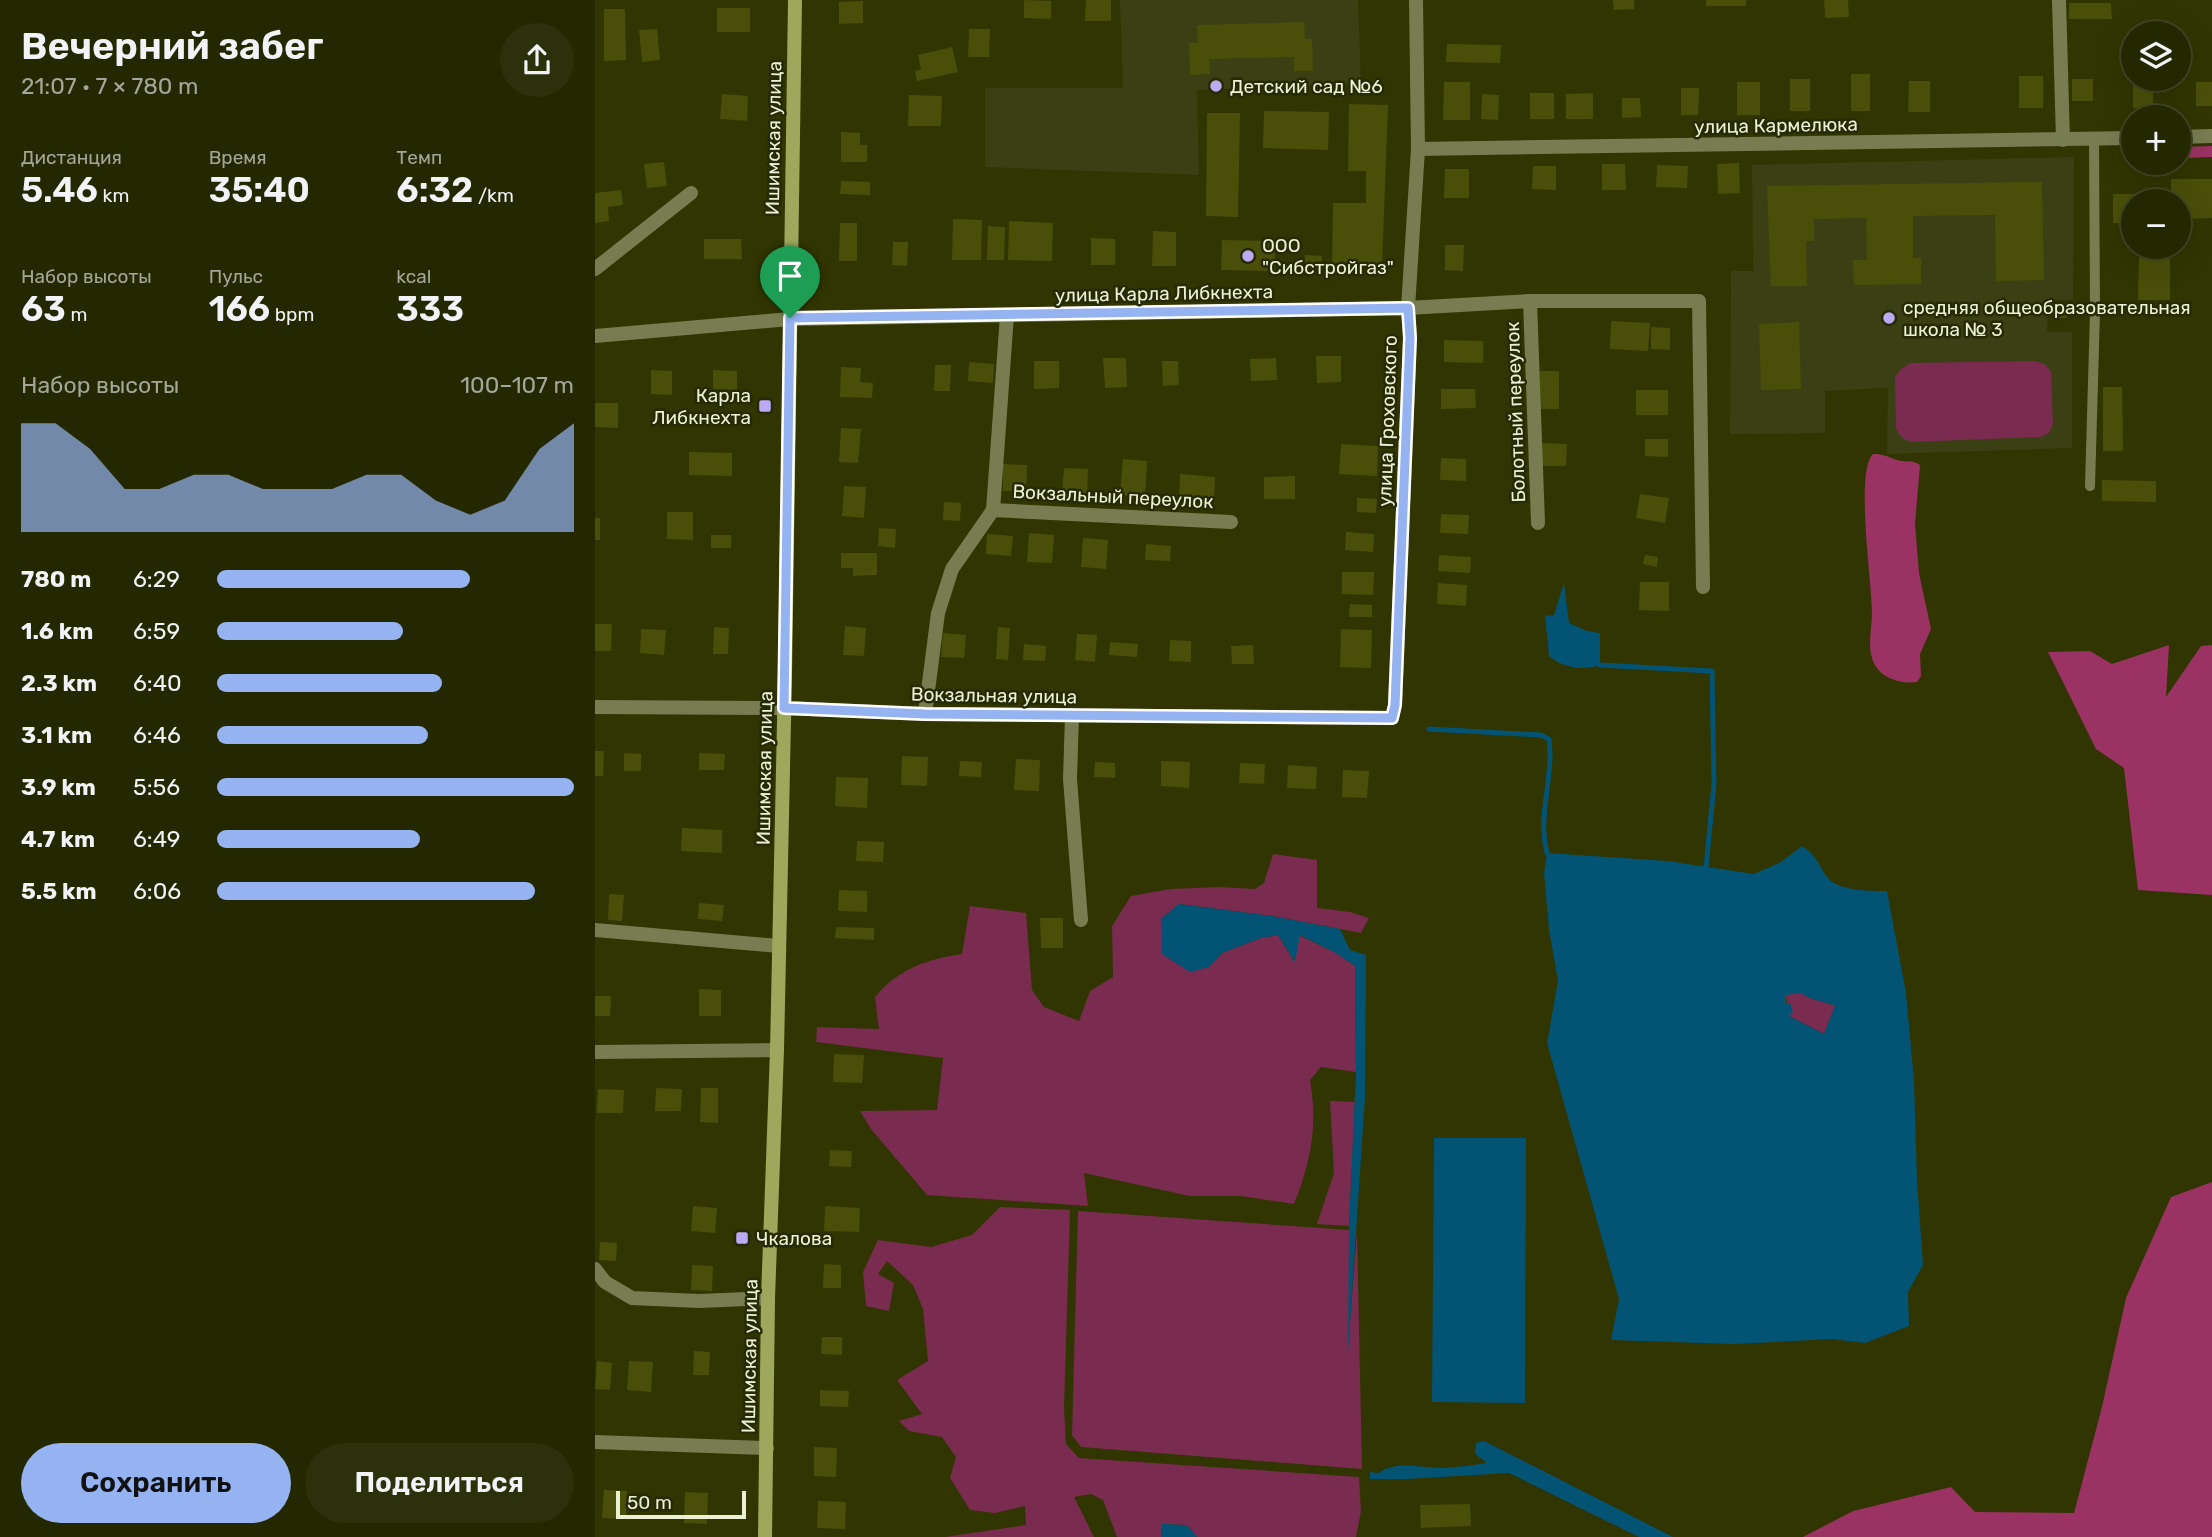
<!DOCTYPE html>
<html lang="ru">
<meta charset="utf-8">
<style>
:root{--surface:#242801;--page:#2c300b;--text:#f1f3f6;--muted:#a3a699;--line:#414423;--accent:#95b2f1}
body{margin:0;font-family:Rubik,sans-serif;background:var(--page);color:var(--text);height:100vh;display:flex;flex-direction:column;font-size:26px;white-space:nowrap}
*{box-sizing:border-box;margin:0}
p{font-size:23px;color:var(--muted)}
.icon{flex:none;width:38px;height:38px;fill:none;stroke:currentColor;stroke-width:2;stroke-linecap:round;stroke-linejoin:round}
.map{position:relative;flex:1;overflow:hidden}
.drawer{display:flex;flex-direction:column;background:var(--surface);width:595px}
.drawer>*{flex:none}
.controls{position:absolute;left:1526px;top:21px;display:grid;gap:14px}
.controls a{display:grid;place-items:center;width:70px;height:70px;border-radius:50%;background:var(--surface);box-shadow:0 7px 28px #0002,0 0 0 2px var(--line);font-size:35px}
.scale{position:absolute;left:21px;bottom:18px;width:130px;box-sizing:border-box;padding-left:7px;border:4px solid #ecf1d6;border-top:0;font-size:19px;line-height:24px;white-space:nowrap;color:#ecf1d6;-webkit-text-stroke:5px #262a05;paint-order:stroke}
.pin{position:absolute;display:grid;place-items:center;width:60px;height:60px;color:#fff;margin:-72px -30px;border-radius:50% 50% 50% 0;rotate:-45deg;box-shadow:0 0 7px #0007}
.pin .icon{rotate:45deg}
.round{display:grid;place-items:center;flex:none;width:74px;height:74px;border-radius:37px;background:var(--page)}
.head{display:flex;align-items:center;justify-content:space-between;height:119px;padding:0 21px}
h1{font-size:38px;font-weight:600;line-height:52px}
.metrics{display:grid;grid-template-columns:repeat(3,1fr);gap:10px;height:119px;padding:7px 21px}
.metrics div{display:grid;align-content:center}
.metrics b{font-size:35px;font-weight:600}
.metrics small{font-size:19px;font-weight:400}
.metrics p{font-size:19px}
.chart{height:196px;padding:14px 21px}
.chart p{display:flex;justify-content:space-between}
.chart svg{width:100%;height:126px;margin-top:7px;fill:var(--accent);opacity:.7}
.cta{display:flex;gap:14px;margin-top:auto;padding:14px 21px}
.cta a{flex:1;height:80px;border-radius:42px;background:var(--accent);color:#111;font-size:28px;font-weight:600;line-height:80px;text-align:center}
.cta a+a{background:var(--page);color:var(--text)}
ul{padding:0 21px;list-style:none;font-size:23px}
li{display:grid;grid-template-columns:112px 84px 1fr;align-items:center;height:52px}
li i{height:18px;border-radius:9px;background:var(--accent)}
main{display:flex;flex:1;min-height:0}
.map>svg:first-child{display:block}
.built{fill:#3b3f14}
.green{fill:#792c4f}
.forest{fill:#9a3263}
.water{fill:#035375;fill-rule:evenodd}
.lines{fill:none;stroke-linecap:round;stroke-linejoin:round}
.stream{stroke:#035375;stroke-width:5}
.building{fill:#494f09}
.service{stroke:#777d50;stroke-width:10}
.minor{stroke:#777d50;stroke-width:14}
.tertiary{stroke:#777d50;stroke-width:14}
.secondary{stroke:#9ea85d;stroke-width:14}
.route-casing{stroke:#fff;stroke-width:14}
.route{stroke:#95b2f1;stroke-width:9}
.poi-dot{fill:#bcaaf5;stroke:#262a05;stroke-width:2.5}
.labels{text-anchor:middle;stroke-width:5;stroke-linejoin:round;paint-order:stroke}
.poi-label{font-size:19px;fill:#ecf1d6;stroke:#262a05;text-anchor:start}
.street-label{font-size:19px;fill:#ecf1d6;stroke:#262a05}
</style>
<main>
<section class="drawer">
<div class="head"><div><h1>Вечерний забег</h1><p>21:07 · 7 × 780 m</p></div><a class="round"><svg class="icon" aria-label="share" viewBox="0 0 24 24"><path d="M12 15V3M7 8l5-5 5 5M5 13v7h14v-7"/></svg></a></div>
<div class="metrics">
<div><p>Дистанция</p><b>5.46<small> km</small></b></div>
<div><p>Время</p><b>35:40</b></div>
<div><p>Темп</p><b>6:32<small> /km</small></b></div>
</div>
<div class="metrics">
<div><p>Набор высоты</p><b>63<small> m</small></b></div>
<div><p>Пульс</p><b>166<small> bpm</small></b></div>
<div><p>kcal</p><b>333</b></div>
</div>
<div class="chart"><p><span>Набор высоты</span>100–107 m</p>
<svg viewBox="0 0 160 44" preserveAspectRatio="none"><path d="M0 44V6L10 6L20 15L30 29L40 29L50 24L60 24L70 29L80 29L90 29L100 24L110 24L120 33L130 38L140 33L150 15L160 6V44z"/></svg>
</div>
<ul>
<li><b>780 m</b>6:29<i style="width:71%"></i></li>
<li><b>1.6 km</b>6:59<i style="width:52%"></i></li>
<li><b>2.3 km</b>6:40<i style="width:63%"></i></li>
<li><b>3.1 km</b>6:46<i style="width:59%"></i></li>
<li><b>3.9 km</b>5:56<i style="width:100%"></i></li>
<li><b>4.7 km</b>6:49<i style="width:57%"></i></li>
<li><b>5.5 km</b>6:06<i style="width:89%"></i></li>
</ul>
<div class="cta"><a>Сохранить</a><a>Поделиться</a></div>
</section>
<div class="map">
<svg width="1617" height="1537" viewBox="0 0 1617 1537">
<rect width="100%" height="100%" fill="#303501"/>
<!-- built -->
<g class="built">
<polygon points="525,0 763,0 766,84 602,90 604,175 390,167 390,88 528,88"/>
<polygon points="1479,157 1478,300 1453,299 1452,332 1477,332 1477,448 1292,454 1293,388 1230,391 1230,433 1135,434 1136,271 1158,271 1157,165"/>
</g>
<!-- green -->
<g class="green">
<polygon points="1441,361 1451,365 1456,372 1458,424 1454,433 1446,437 1316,442 1307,438 1301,429 1300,377 1306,369 1315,363"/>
<path d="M678,854l44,6v48l33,4 19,6 -8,15 -89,-17 -92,-12 -19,15 48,48 13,-14 39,-15 17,-3 16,26 5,-26 37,18 19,13 1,106 -35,-5 -11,13c8,46 1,81 -16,124l-53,-8h-51l-106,-23 4,33 -161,-11 -56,-66 -11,-18 77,-1 6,-52 -127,-16 1,-15 62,2 -4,-32c23,-28 52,-38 87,-43l8,-48 56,7 6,77 12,17 35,14 11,-30 23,-14 -1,-51 19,-30 40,-7 48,-2 36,2 9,-6z"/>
<path d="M1206,992c8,8 23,9 34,14l-11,28 -35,-18 -3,-21z"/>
<polygon points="735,1101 760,1102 754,1226 722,1224 739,1173"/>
<polygon points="405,1207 475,1210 469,1409 471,1444 484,1458 764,1477 766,1511 761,1537 602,1537 592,1525 567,1524 566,1537 522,1537 508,1500 496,1494 479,1497 499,1537 350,1537 431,1525 430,1506 400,1513 375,1510 355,1478 361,1457 347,1437 314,1431 304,1421 327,1414 302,1380 333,1361 328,1309 318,1285 292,1261 283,1274 299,1283 294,1311 271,1306 268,1272 283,1240 336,1247 377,1235"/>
<polygon points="483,1211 755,1230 754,1334 762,1231 767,1469 486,1447 477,1435"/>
</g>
<!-- forest -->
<g class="forest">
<polygon points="1617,146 1617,157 1584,158 1584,147"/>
<path d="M1278,454c16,0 18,6 29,7 8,1 11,-1 18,4l-5,59 4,49 12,56 -11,25 1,22 -4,6c-15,2 -35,-3 -42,-17 -9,-16 -3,-35 -3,-53 0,-28 -17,-141 1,-158z"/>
<polygon points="1574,645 1571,697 1606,646 1617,645 1617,895 1543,890 1529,768 1501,749 1453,652 1495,651 1517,664"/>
<polygon points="1617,1182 1617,1537 1208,1537 1258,1511 1356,1487 1380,1512 1479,1513 1507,1407 1531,1298 1576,1197"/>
</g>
<!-- water -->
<g class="water">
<path d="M969,583l5,40 18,8 13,2v32c-17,6 -37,3 -51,-9l-4,-40 9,-1z"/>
<path d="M1207,846c18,11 17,24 29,35 13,10 41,10 56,10l19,102 8,87 3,100 6,85 -15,27 1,34 -44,17 -33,-4 -99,5 -122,-4 8,-41 -72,-256 11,-62 -9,-51 -5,-57 3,-20 121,8 86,13 27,-12zM1206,993c8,7 23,8 34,13l-11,28 -35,-18 4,-4 -3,-9h-4v-8z"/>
<polygon points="584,904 677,916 745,929 755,950 771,955 770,1097 753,1353 754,1226 761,1072 760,966 741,953 705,935 700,962 683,935 666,938 627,953 614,967 595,972 567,954 566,919"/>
<polygon points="839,1138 931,1138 930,1403 837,1402"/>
<path d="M889,1441l189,96h-34l-130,-64 -103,6h-36v-7l8,1c21,-13 42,-5 65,-5 15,-1 30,-3 44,-5l-12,-9 1,-11z"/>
<polygon points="567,1524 592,1525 602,1537 566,1537"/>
</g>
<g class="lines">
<!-- stream -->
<g class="stream">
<polyline points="1005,665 1117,671 1119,784 1111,867"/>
<path d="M834,729l112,6 8,4c5,38 -12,78 -2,114"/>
</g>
</g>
<!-- building -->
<g class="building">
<polygon points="429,0 456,1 456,19 429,18"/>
<polygon points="491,0 516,0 516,21 490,21"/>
<polygon points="1018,0 1039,0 1039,9 1019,10"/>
<rect x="1111" y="0" width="40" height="6"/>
<polygon points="1229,0 1253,0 1254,17 1230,18"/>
<polygon points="268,1 268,23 244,24 244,2"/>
<polygon points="1474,3 1516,3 1517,19 1474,19"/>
<rect x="122" y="8" width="33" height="24"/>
<polygon points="9,9 30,9 31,60 9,61"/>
<polygon points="709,22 710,39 717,39 718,71 699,71 699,57 614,59 615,74 595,75 594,43 603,43 602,25"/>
<polygon points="62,29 65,60 47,62 44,30"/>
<polygon points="374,29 395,29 394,57 373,57"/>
<polygon points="852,44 906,45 905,63 851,62"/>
<polygon points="357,47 363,72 322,81 320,71 326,70 323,55"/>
<rect x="1256" y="74" width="19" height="37"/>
<rect x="1424" y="76" width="24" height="32"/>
<rect x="1195" y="79" width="20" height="32"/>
<rect x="1477" y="79" width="21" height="22"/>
<polygon points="1558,79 1558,108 1538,108 1538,80"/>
<polygon points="1314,81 1335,81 1335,112 1313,112"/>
<polygon points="849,82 875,82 875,120 848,120"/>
<rect x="1142" y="82" width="23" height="33"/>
<rect x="1601" y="82" width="16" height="24"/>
<polygon points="1086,88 1104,88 1103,115 1086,115"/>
<rect x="935" y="93" width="24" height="26"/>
<polygon points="998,93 998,119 971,119 971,94"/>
<polygon points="127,94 153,96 152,121 125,119"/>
<polygon points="887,94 904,95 903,120 886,119"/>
<polygon points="314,95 347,96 346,126 313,126"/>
<polygon points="1027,98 1045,98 1046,117 1027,118"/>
<polygon points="754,104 793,105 787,268 737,267 738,203 771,203 771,171 753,171"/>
<polygon points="669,111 734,112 733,150 668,148"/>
<polygon points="612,113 645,113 643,217 611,216"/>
<polygon points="246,132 265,133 265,145 272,145 272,162 246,162"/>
<polygon points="69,162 72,186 52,188 49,164"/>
<polygon points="1144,163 1145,193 1123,194 1122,164"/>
<polygon points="1007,164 1030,164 1031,190 1007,190"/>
<polygon points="1062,165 1093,166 1092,188 1061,187"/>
<polygon points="938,166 961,166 961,190 937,189"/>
<polygon points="850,169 874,169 874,198 849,198"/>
<polygon points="1576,179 1617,179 1617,218 1584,219 1584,201 1576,201"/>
<polygon points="246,181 275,182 275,195 245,194"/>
<polygon points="1447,182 1449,280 1401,281 1400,215 1318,216 1318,258 1326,258 1326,284 1259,285 1258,260 1272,260 1271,218 1219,219 1219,241 1211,241 1212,286 1176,286 1172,186"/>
<polygon points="26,190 28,205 13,207 14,221 0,223 0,193"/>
<polygon points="1518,194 1551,194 1551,201 1538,201 1538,224 1518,223"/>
<polygon points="358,219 387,220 386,260 357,260"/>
<polygon points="414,221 458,223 457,261 413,260"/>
<polygon points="245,223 262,223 262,261 244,261"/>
<polygon points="393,226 410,227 409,260 392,260"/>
<polygon points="558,231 581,232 581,266 557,266"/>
<polygon points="496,238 520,239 520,265 496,265"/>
<polygon points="109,239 146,239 147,259 109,259"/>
<polygon points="627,240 680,241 680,271 626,270"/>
<polygon points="298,242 313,242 312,266 297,265"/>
<polygon points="850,245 869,245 868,271 850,270"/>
<polygon points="1544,254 1575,255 1575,300 1543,300"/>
<polygon points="710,255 727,256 727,270 709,269"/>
<polygon points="1457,303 1471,303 1472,318 1458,318"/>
<polygon points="1016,321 1055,323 1053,351 1015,349"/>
<polygon points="1204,322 1206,389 1166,390 1164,324"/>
<polygon points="1056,327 1075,328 1075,350 1056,349"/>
<polygon points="849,340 888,341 888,363 849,362"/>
<polygon points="721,356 746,356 746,382 722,383"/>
<polygon points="508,358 531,358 532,387 510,388"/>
<polygon points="681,358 682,380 656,381 655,359"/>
<polygon points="439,361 464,361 464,388 439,389"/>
<polygon points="567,361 583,361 584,385 568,386"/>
<polygon points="374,362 399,364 398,383 373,381"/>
<polygon points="340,365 356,365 355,391 339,391"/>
<polygon points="246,367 266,368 265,382 278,383 277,398 245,397"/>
<polygon points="56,370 77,371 77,395 56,394"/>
<polygon points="118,370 142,371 142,390 118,389"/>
<rect x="945" y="371" width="19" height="38"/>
<polygon points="1508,387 1527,387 1528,451 1508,451"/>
<polygon points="846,389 880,389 881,408 846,409"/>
<rect x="1041" y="390" width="32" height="25"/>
<polygon points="0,403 23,403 23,428 0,427"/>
<polygon points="246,428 266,429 263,463 244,462"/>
<polygon points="1050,439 1073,439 1073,457 1050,456"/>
<polygon points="945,443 972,444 971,466 945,466"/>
<polygon points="746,444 783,446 782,476 744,474"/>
<polygon points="94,452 137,453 137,476 94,475"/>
<polygon points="846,458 871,459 871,481 845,480"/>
<polygon points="528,459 552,461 550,497 525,495"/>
<polygon points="408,464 432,465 431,491 408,491"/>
<polygon points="469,468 493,469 492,494 467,492"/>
<polygon points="585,474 620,477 619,499 584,497"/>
<polygon points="700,476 700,499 669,499 669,477"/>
<polygon points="1507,480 1561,481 1561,502 1507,501"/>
<polygon points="249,486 271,487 269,518 247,516"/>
<polygon points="1045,494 1074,498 1070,523 1041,518"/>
<polygon points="762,498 782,499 781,513 762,512"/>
<polygon points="349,502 366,503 365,521 348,520"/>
<polygon points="72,512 98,512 98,540 72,539"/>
<polygon points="846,514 874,515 873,534 845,533"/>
<rect x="0" y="518" width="5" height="22"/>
<polygon points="284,528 301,529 300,548 283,546"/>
<polygon points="751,532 779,534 778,552 750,550"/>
<polygon points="434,533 459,535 457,563 432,562"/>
<polygon points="392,534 418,536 416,556 391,554"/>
<rect x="116" y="535" width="20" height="13"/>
<polygon points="488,538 513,540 511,569 486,567"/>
<polygon points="551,544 576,546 575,561 550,560"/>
<polygon points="246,553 282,553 282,575 258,576 258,568 246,568"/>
<polygon points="844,555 876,557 875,573 843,571"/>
<polygon points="1050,555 1063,557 1062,567 1048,564"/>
<polygon points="747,572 779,572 778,595 747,594"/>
<polygon points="1045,582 1074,582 1074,611 1044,610"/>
<polygon points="843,583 872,585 871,606 842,604"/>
<polygon points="755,604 777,605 777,617 754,617"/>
<polygon points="0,624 17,624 16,651 0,651"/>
<polygon points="250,626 271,628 269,656 248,655"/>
<polygon points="119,627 134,628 133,654 118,654"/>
<polygon points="403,627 415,628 413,660 401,659"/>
<polygon points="46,629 71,630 69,655 45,653"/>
<polygon points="746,629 777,630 776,668 745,667"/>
<polygon points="348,633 371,635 369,658 346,657"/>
<polygon points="482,634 502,635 500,662 480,660"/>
<polygon points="575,640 596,641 596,662 574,661"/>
<polygon points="515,642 543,644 542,657 514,655"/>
<polygon points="429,644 451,646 450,661 428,660"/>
<polygon points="658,645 659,664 637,664 636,646"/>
<polygon points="0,751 9,751 8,776 0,776"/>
<polygon points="29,753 46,754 46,771 29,771"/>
<polygon points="104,753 130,754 129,770 104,770"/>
<polygon points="307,756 333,757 332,786 306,785"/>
<polygon points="421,759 445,760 444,791 419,790"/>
<polygon points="365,761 387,762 386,777 364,776"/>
<polygon points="566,761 595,762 594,788 566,786"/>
<polygon points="500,762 520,763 520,778 499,777"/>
<polygon points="645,763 670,764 669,784 644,783"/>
<polygon points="693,765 722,767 721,789 692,788"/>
<polygon points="748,770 774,771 772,798 747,797"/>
<polygon points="241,777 273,778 272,808 240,806"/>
<polygon points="87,828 127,830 127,853 86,851"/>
<polygon points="262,841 289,842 288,862 261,861"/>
<polygon points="244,890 272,891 272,912 243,911"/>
<polygon points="14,894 29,895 27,921 13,920"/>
<polygon points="104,903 129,905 127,921 103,919"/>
<polygon points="445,918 468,918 468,948 446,948"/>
<polygon points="241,927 279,928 279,940 240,938"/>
<polygon points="104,989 126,990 126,1016 104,1016"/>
<polygon points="0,996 16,996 15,1016 0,1016"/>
<polygon points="239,1054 269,1055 267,1083 238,1082"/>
<polygon points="61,1088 87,1089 86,1111 60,1111"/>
<polygon points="106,1088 123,1088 123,1123 105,1122"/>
<polygon points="3,1089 29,1090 28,1113 2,1113"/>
<polygon points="235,1150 257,1151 256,1167 234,1166"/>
<polygon points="98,1206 122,1208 120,1233 96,1231"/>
<polygon points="230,1206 265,1208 264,1232 229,1231"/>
<polygon points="5,1242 22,1243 21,1261 4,1260"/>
<polygon points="229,1264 246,1265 246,1288 228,1288"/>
<polygon points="97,1265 118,1266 117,1291 96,1290"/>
<polygon points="227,1337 247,1337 247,1355 226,1354"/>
<polygon points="99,1351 115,1352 114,1375 98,1375"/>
<polygon points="2,1361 17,1363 15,1390 0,1389"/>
<polygon points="34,1361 58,1362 56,1392 32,1390"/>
<polygon points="225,1390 254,1391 253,1407 225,1406"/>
<polygon points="219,1447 242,1448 241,1477 219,1476"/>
<polygon points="9,1490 32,1491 31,1519 7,1518"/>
<polygon points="90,1492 113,1493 112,1524 89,1523"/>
<polygon points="223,1501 251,1502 250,1529 222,1528"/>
<polygon points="875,1504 876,1526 826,1528 825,1505"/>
</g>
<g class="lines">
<!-- service -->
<polyline class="service" points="1495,486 1500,312 1499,139"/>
<!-- minor -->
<g class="minor">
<polyline points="1464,0 1468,140"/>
<polyline points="1584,137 1617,136"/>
<polyline points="823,149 1538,138"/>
<polyline points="0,269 96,193"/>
<polyline points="935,301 943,523"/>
<polyline points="0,336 195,319 813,308 935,301 1104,301 1108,587"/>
<polyline points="398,510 636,522"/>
<polyline points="0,707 189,708 330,714 797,718 800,705 815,338 813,308 823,149 821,0"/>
<polyline points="330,714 343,613 357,569 398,510 412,315"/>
<polyline points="477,715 475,779 486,920"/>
<polyline points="0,930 184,946"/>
<polyline points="0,1052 182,1050"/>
<polyline points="0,1269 10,1282 37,1298 104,1301 173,1298"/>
</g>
<!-- tertiary -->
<polyline class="tertiary" points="0,1442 172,1448"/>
<!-- secondary -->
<polyline class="secondary" points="170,1537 173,1298 182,1050 190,675 200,0"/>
</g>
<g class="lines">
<defs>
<polygon id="route" points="813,308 815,338 800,705 797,718 330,714 189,708 195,318"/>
</defs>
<!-- route casing -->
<use href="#route" class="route-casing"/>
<!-- route -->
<use href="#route" class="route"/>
</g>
<!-- markers -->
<g class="poi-dot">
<circle cx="621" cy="86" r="7"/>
<circle cx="653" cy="256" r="7"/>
<circle cx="1294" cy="318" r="7"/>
<rect x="163" y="399" width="14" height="14" rx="3.5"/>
<rect x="140" y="1231" width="14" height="14" rx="3.5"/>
</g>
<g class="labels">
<!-- poi labels -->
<g class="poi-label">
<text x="635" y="93">Детский сад №6</text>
<text x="667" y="252">ООО<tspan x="667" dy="22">"Сибстройгаз"</tspan></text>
<text x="1308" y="314">средняя общеобразовательная<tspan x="1308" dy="22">школа № 3</tspan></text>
<text x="156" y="402" text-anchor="end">Карла<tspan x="156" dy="22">Либкнехта</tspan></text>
<text x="161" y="1245">Чкалова</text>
</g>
<!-- street labels -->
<g class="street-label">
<text transform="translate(1181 125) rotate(-1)" y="7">улица Кармелюка</text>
<text transform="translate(178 138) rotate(-89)" y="7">Ишимская улица</text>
<text transform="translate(569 293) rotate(-1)" y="7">улица Карла Либкнехта</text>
<text transform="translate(920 412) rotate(-92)" y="7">Болотный переулок</text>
<text transform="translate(792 421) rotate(-88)" y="7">улица Гроховского</text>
<text transform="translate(518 496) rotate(3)" y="7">Вокзальный переулок</text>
<text transform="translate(399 695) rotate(1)" y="7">Вокзальная улица</text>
<text transform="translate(169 768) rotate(-89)" y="7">Ишимская улица</text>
<text transform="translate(154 1356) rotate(-89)" y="7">Ишимская улица</text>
</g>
</g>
</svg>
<div class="controls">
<a><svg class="icon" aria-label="layers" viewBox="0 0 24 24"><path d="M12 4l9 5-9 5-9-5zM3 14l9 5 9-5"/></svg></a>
<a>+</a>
<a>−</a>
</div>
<div class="scale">50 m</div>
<div class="pin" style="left:195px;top:318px;background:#1e9e55"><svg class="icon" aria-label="arrive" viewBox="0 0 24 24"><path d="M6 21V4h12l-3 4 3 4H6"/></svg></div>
</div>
</main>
